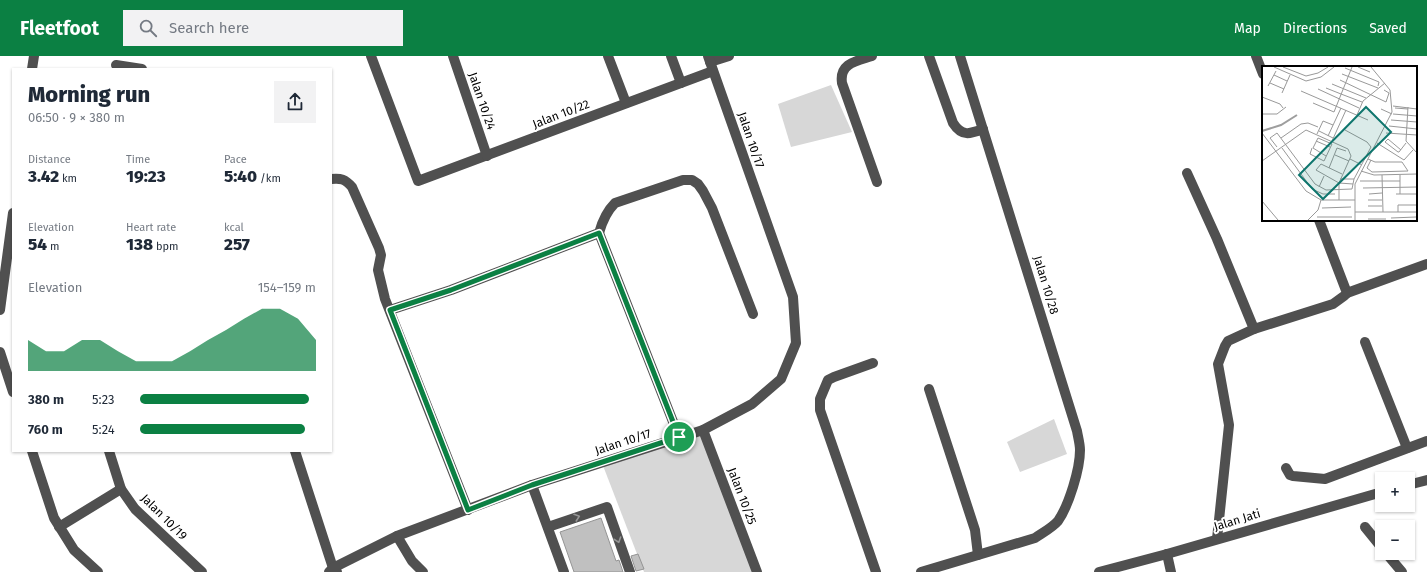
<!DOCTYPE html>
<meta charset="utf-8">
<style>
:root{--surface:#fff;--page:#f2f2f3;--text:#1f2937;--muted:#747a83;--accent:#0b8043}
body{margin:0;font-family:"Fira Sans",sans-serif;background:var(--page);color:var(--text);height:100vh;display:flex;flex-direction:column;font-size:15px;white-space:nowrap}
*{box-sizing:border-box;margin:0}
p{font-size:13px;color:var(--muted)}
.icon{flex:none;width:22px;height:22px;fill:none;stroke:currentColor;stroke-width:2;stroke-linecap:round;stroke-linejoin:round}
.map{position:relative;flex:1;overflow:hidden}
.details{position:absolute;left:12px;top:12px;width:320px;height:384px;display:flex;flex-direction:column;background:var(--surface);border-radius:0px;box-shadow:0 1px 3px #0004}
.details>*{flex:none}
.buttons{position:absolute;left:1375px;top:416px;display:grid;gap:8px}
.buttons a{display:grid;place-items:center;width:40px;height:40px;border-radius:0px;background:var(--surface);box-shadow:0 1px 3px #0004;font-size:20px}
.pin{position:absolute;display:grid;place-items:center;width:34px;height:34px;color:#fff;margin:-17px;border:2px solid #fff;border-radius:50%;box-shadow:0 1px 4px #0007}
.round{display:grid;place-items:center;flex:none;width:42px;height:42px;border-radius:0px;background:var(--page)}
.headline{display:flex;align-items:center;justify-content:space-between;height:68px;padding:0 16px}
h1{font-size:22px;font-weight:800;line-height:30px}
.stats{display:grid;grid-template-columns:repeat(3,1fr);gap:6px;height:68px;padding:4px 16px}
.stats div{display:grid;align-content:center}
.stats b{font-size:17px;font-weight:800}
.stats small{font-size:11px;font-weight:400}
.stats p{font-size:11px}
.chart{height:112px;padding:8px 16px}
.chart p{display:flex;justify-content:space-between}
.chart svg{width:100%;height:72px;margin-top:4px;fill:var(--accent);opacity:.7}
ul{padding:0 16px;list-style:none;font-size:13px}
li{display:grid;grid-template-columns:64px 48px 1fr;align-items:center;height:30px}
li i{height:10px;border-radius:5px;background:var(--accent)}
header{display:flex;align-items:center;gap:24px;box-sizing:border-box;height:56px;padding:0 20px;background:var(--accent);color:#fff}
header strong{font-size:19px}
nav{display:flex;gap:22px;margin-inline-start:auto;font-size:14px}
.search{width:280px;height:36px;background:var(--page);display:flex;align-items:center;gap:10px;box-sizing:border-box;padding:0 14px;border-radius:0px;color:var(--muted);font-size:15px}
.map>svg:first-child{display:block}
.green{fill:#d7d7d7}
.building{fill:#c0c0c0;stroke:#949494}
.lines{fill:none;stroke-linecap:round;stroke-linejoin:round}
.minor{stroke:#505050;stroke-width:10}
.oneway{stroke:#969696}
.route-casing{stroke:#fff;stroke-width:8}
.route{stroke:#0b8043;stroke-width:5}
.labels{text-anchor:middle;stroke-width:4;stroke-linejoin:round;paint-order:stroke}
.street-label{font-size:12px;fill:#000;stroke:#fff}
.inset-river{fill:none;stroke:#9e9e9e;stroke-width:2}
.inset-road{fill:none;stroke:#999;stroke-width:1}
.view{fill:#0f766e;fill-opacity:0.15;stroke:#0f766e;stroke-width:2}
.inset-edge{fill:none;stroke:#000;stroke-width:2}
</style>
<header>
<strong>Fleetfoot</strong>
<div class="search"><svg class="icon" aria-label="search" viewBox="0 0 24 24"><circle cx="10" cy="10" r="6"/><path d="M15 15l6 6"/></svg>Search here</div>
<nav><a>Map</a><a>Directions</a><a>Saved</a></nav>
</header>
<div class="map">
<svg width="1427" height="516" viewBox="0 0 1427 516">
<rect width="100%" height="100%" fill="#fff"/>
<!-- green -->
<g class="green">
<polygon points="831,29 852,76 791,91 778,48"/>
<polygon points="1054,363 1067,398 1020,416 1007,386"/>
<polygon points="703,374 757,516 644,516 602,407"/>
</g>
<!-- building -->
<g class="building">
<polygon points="601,462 616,505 619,504 623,516 574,516 560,476"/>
<polygon points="638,498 644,513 636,515 631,500"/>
</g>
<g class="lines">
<!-- minor -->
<g class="minor">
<polyline points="371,0 418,125 713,15"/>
<polyline points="453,0 487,100"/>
<polyline points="608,0 626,47"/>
<polyline points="671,0 681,27"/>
<path d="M872,0c-15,5 -33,7 -30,27l35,99"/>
<path d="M929,0l24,67c9,14 17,11 30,6"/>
<polyline points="1256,0 1263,18"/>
<polyline points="710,6 729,0"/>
<polyline points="116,9 142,13"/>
<polyline points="32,13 34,0"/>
<polyline points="1187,117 1217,183 1254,273 1333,248 1344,240 1347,237 1319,164"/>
<path d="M331,123c10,-1 14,0 21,8l27,61 2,7 -3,15 7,29 83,211"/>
<polyline points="599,177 679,381"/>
<polyline points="1347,237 1427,208"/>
<polyline points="0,254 13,157"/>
<path d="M390,254l61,-20 148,-57c3,-11 7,-21 16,-30l68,-23h9l6,4 5,7 9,17 41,106"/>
<polyline points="1365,286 1407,392"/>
<polyline points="0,296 13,336"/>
<polyline points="873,307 834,321 828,324 820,343 820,354 876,516"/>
<polyline points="929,333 975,474 978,499"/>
<polyline points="703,374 757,516"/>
<polyline points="32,395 54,462 74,494 98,516"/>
<polyline points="109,395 121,433 135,453 202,516"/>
<polyline points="295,395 333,512 337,516"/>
<polyline points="1286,412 1290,419 1293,420 1325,423 1427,385"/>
<polyline points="532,429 564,516"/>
<polyline points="1408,429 1427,424"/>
<polyline points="59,471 121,433"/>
<polyline points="548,471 607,451 630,516"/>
<polyline points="1365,471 1382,492"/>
<polyline points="397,480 412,505 423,516"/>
<polyline points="1217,483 1229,369 1218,308 1225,290 1228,285 1254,273"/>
<polyline points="1386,497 1402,516"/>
<polyline points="1167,498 1171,516"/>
<polyline points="329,516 333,512 397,480 532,429 703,374 752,348 781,323 796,287 793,241 708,0"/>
<path d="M921,516l114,-34c7,-5 17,-10 23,-17 11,-16 22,-52 22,-71 0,-6 -2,-13 -3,-19l-117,-375"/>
<polyline points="1099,516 1167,498 1382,436"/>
</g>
</g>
<!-- one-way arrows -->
<defs><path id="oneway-chevron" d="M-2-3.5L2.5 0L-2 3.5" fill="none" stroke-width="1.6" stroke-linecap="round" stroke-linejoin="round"/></defs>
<g class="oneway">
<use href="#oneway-chevron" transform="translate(577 461) rotate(-19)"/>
<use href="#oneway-chevron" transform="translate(618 484) rotate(71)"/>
</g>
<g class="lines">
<defs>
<polygon id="route" points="599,177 679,381 532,429 468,454 390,254 451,234"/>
</defs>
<!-- route casing -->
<use href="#route" class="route-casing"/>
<!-- route -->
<use href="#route" class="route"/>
</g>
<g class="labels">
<!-- street labels -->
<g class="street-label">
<text transform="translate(482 45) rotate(71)" y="4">Jalan 10/24</text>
<text transform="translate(561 58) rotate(-21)" y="4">Jalan 10/22</text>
<text transform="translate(751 84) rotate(71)" y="4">Jalan 10/17</text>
<text transform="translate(1046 229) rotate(73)" y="4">Jalan 10/28</text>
<text transform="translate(623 386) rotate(-18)" y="4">Jalan 10/17</text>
<text transform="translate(742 440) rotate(69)" y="4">Jalan 10/25</text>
<text transform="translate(164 461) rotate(45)" y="4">Jalan 10/19</text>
<text transform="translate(1237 464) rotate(-17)" y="4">Jalan Jati</text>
</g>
</g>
<!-- overview -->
<g transform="translate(1262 10)">
<rect width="155" height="155" fill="#fff"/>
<path class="inset-river" d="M0,65l19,-6 16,-10"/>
<path class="inset-road" d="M12,1l32,14 15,-4 13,-10M21,1l23,9 12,-3 10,-6M96,1l12,5M83,2l34,14 -1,4M80,8l36,14M12,9l13,6M78,14l46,22 3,-9 -5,-3M8,17l14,6M70,18l34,14M6,20l8,-15M64,22l15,6M56,23l41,19M39,25l67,29M20,27l8,-18M79,28l21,8M0,31l18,7 3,4M51,37l21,9 18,-45M131,40l24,3M146,41l-2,34 11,12M133,42l13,1M119,43l11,5M0,48h15l9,-7M131,48l24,2M95,49l6,-14 22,-18M129,54l26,2M127,60l28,3M57,65l14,7M0,67l44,58 15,9h34M124,67l31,2M55,68l6,-13 10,4M66,70l13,-28M19,72l20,-14 7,-1 10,4M54,75l14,6M70,75l14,-31M115,77l27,17M15,81l-7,-9 7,-5 38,51 11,6 26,-1 2,-10 17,-32 -4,-5 -22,-12M20,82l30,41 11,5h12M50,82l-2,6 14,7 8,-17M139,84l-13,-11 -3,3 13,10h1l7,-9M73,89l14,6M64,90l-13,-8 5,-10 14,6M88,93l12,6M106,93l7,3h27l6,9 -36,1 -5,-4 4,-8M142,94l9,-10M0,95l44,-31 42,19 3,7 -12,27v17M67,102l8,-20 9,3M99,105l13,4 43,-1M80,108l-21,-10 -5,6 23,13 14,1M120,109l1,37M78,113h14M98,115h40M57,121l5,-11M155,121v16M101,122l54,-1M107,128l13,-1M134,128h21M138,128v-19M106,134h14M0,135l16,19M106,140h14M60,142l29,-1M93,146h62M136,146v-7h19M55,151h35M129,152l25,-1M106,153h18M46,154l10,-10 3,-10M93,154v-36l37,-72 -2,-22 -19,-23"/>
<path class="view" d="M104,41l25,25 -68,67 -24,-24z"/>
<rect width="155" height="155" class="inset-edge"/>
</g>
</svg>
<div class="buttons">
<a>+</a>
<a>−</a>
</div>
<div class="pin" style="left:679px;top:381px;background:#1e9e55"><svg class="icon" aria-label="arrive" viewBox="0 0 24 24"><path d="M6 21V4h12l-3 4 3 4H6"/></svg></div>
<section class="details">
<div class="headline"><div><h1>Morning run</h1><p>06:50 · 9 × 380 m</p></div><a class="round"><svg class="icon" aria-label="share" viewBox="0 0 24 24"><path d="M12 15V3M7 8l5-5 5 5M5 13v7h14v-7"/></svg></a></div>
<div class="stats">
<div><p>Distance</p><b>3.42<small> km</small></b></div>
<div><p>Time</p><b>19:23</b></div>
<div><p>Pace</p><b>5:40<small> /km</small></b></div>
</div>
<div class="stats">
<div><p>Elevation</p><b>54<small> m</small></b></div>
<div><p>Heart rate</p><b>138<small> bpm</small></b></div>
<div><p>kcal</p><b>257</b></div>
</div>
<div class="chart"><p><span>Elevation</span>154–159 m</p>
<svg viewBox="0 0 160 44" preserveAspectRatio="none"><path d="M0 44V25L10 32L20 32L30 25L40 25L50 32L60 38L70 38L80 38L90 32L100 25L110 19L120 12L130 6L140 6L150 12L160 25V44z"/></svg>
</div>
<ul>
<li><b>380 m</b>5:23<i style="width:96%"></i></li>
<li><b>760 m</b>5:24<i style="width:94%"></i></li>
</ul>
</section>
</div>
